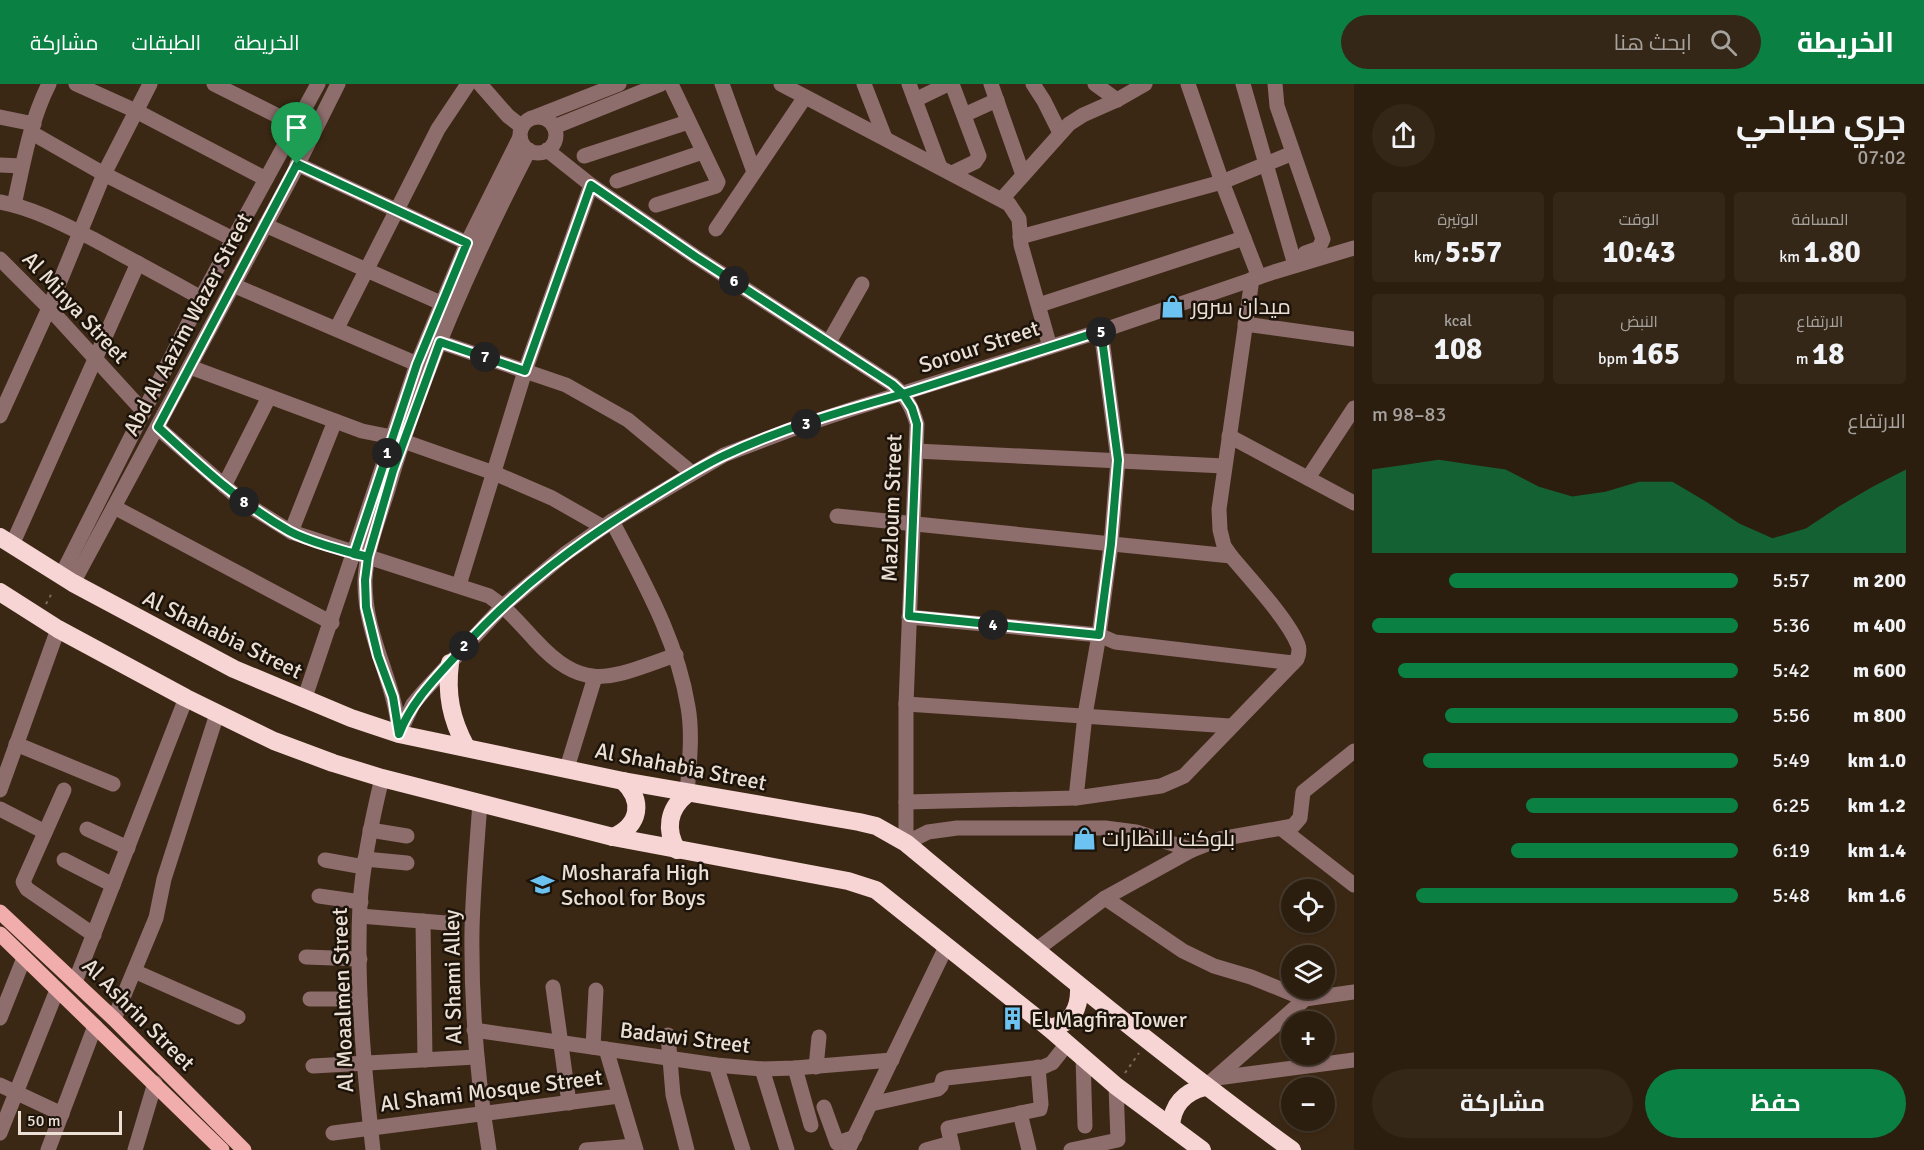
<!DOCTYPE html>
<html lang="ar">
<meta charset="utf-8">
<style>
:root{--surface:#2c1e0f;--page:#342718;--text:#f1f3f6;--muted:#a6a29e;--line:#483c2f;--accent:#0b8043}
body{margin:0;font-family:Signika,Cairo,sans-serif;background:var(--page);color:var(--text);direction:rtl;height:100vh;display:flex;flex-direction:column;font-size:22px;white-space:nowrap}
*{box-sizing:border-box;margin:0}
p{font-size:20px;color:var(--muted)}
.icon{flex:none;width:33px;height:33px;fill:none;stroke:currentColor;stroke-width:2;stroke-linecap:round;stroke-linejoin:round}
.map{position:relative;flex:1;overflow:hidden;direction:ltr}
.drawer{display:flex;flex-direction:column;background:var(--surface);width:570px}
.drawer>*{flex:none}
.controls{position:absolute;left:1281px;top:795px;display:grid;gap:12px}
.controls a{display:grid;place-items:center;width:54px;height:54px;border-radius:50%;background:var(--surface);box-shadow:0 2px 4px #0004,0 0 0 2px var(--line);font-size:30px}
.scale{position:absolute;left:18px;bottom:15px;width:104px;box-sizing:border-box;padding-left:6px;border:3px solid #ecdfd3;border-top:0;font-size:16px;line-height:21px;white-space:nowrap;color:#ecdfd3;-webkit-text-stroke:4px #1c130b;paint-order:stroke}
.pin{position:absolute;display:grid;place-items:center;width:51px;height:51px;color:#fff;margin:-62px -26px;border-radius:50% 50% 50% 0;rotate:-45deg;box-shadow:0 0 6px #0007}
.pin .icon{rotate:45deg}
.km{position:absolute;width:30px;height:30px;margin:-15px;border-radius:50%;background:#222;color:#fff;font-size:16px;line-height:30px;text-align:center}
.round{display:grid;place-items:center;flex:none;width:63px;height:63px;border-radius:32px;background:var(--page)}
.summary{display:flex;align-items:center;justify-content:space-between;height:102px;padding:0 18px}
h1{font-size:33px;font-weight:700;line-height:45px}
.figures{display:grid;grid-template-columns:repeat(3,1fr);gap:9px;height:102px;padding:6px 18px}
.figures div{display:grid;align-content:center;border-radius:6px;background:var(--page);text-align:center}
.figures b{font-size:30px;font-weight:700}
.figures small{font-size:16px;font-weight:400}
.figures p{font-size:16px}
.chart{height:168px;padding:12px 18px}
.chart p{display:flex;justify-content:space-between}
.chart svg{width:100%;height:108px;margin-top:6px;fill:var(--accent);opacity:.7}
.button{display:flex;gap:12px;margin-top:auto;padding:12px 18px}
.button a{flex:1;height:69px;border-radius:36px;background:var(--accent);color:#fff;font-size:24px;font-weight:700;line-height:69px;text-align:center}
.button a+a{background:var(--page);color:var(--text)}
ul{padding:0 18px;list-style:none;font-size:20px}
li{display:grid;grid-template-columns:96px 72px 1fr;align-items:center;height:45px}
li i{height:15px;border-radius:8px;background:var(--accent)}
header{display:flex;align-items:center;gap:36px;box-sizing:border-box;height:84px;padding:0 30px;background:var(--accent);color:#fff}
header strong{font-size:28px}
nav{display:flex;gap:33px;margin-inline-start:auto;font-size:21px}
.search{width:420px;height:54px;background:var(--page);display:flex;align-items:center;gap:15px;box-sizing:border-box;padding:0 21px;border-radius:33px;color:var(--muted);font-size:22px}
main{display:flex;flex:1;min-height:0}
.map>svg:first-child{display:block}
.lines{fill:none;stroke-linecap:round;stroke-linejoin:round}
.path{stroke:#7c6b5a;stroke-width:2;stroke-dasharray:3 4.5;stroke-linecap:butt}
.minor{stroke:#8e6d6d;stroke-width:15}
.major{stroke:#f1acac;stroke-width:15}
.highway{stroke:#f7d5d4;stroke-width:18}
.route-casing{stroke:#fff;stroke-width:12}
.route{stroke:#0b8043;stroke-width:8}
.labels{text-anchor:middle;stroke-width:5;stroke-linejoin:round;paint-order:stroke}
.poi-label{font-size:22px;fill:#ecdfd3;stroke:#1c130b;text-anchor:start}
.street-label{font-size:22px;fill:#ecdfd3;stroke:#1c130b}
</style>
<header>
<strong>الخريطة</strong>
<div class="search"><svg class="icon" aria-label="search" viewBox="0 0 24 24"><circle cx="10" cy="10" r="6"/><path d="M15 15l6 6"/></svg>ابحث هنا</div>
<nav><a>الخريطة</a><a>الطبقات</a><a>مشاركة</a></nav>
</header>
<main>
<section class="drawer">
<div class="summary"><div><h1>جري صباحي</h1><p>07:02</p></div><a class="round"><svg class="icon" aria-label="share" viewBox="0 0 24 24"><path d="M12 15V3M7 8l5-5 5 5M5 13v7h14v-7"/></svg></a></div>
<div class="figures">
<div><p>المسافة</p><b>1.80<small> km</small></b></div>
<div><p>الوقت</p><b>10:43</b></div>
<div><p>الوتيرة</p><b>5:57<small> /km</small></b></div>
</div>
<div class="figures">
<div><p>الارتفاع</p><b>18<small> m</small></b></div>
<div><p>النبض</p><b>165<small> bpm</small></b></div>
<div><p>kcal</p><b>108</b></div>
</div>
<div class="chart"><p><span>الارتفاع</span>83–98 m</p>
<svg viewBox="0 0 160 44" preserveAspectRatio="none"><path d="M0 44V10L10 8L20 6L30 8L40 10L50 17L60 21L70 19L80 15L90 15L100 23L110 32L120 38L130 34L140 25L150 17L160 10V44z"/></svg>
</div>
<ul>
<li><b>200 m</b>5:57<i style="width:79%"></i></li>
<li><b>400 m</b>5:36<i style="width:100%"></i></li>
<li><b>600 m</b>5:42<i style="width:93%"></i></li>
<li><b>800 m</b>5:56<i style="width:80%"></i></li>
<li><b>1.0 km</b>5:49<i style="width:86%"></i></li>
<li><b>1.2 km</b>6:25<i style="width:58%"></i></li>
<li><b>1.4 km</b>6:19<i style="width:62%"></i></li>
<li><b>1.6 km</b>5:48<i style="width:88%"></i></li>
</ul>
<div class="button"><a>حفظ</a><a>مشاركة</a></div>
</section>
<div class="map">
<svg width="1354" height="1066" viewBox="0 0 1354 1066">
<rect width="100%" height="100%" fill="#3b2814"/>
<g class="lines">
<!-- path -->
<g class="path">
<polyline points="46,520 53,507"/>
<polyline points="1125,989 1139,969"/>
</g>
<!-- minor -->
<g class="minor">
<polyline points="76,0 136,27 266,95"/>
<polyline points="214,0 296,41"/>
<polyline points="480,0 508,32 522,43"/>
<polyline points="722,0 754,88"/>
<polyline points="781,0 1009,120 1019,135 1021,161 1050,263"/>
<polyline points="864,0 885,54"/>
<polyline points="909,0 940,83"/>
<polyline points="952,0 979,72 975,78 952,89"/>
<polyline points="991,0 1023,91"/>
<polyline points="1033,0 1044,17 1060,49"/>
<polyline points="1095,0 1117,16"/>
<polyline points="1188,0 1222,98 1259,193"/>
<polyline points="1243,0 1293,174"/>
<polyline points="1275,0 1277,22 1323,155 1319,164 1305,169"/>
<polyline points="915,16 948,0"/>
<polyline points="964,31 997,16"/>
<polyline points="0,33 34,40"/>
<polyline points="535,33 619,0"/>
<circle cx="538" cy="51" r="18"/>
<polyline points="554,43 661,0"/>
<polyline points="32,49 104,90 233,155"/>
<path d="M547,66l44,35 105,72 196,127c14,12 20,23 25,40l-11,280v139l22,-11 29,-4h148l31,4 56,18"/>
<polyline points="584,72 688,38"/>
<polyline points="297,80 467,159"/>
<polyline points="0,81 22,82"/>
<polyline points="617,97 703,68"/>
<polyline points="1002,115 1069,40 1083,31 1117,16 1145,0"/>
<path d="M0,118c33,6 65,23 95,38 35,19 71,38 106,58"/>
<path d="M14,121c9,-40 16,-84 35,-121"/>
<polyline points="656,121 716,102 718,98 671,0"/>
<polyline points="265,141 441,219"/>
<polyline points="716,145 805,13"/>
<polyline points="1020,153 1222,98 1293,69"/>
<polyline points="0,175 49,224 144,328"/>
<polyline points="233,201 417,280"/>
<polyline points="1039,221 1244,154"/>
<polyline points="1245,240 1354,255"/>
<polyline points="337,244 438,45 468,0"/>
<polyline points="440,258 566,301 628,336 692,389"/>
<polyline points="829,258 862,200"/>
<polyline points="190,283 362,347 392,353"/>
<polyline points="0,332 49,224 104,90 150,0"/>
<path d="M157,343l86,75 48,30 198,64c18,12 31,28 46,44 51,56 79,36 141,15"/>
<polyline points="1229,352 1354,419"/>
<polyline points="403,357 494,389 552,414 603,443"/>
<polyline points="916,367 1224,382"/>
<polyline points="1308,394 1354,324"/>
<polyline points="224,402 269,313"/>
<polyline points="114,423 332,539"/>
<polyline points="837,432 1231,472"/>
<path d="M612,437c31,60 65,118 76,186 5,28 1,58 -1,87"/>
<polyline points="291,448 335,337"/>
<polyline points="12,461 138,179"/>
<polyline points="61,492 201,214 318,0"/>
<polyline points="73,499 292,92 338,0"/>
<polyline points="459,501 525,287 591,101"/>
<polyline points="909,533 1099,551 1115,558 1293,579"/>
<polyline points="304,616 417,280 467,159 520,53"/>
<polyline points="906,620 1230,642"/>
<path d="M399,647c-5,-52 -35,-97 -34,-150 1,-30 13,-60 22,-88 34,-119 85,-233 142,-343"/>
<polyline points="399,650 413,620 424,607 503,522 565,470 612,437 724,371 795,344 849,326 1101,247 1274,188 1354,164"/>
<polyline points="16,660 113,700"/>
<polyline points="567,684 595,593"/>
<polyline points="0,706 58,545"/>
<polyline points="64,706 23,798 27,805 94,851"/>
<polyline points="1076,714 1085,631 1099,551 1111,460 1118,376 1101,247"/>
<path d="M480,718c-3,43 -7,86 -8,128 -1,75 5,147 17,220"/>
<path d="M906,718l170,-4 85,-12 23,-10 113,-117c2,-5 3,-9 1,-14 -10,-26 -49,-67 -67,-89l-7,-10 -4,-16 -1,-21 33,-230"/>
<polyline points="0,725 45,748"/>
<polyline points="87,745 128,764"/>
<polyline points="1282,745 1354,801"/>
<polyline points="370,746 407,752"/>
<polyline points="365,775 407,779"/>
<polyline points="64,776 113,801"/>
<polyline points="325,776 364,783"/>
<polyline points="319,812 361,818"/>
<polyline points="1105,814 1183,867 1214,882 1251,893 1305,915"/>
<polyline points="360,832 446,839"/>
<polyline points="423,837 425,976"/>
<polyline points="1036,866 1105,814 1192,766 1220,755 1293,742 1300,734 1303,708 1354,667"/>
<polyline points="306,873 360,875"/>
<polyline points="134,887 238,933"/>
<polyline points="75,898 186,614"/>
<polyline points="553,903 569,1019"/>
<polyline points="310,915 360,915"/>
<polyline points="0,934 24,874"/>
<polyline points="114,935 156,834 164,795 217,630"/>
<polyline points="474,946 716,981 762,985 795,984 892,976"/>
<polyline points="668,951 673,1011 687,1066"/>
<polyline points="593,963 596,906"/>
<polyline points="606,965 636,1066"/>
<polyline points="1083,973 1085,1042"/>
<polyline points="716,981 743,1066"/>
<polyline points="313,982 476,973"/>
<polyline points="816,983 819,953"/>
<polyline points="795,984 811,1041"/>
<polyline points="762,985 787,1066"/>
<polyline points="1217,994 1354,976"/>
<polyline points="0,1001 62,1030"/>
<polyline points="1205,1003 1305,915 1354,908"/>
<polyline points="871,1020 938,1005 941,1002 943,995 946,994 1043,983 1052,979 1067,960"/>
<polyline points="824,1023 837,1059 855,1053"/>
<polyline points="1020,1029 1029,1066"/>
<polyline points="0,1049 57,906"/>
<polyline points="333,1049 619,1012"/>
<polyline points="48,1066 95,942"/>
<polyline points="135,1066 155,999"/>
<path d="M373,1066c-9,-81 -17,-165 -13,-246 3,-43 12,-85 22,-126"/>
<polyline points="586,1066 634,1062"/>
<polyline points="848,1066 946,863"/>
<polyline points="926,1066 951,1059"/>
<polyline points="953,1066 948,1044 1040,1025 1041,1020 1038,983"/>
<polyline points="1071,1066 1118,1056 1116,1002"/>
</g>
<!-- major -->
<g class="major">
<polyline points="0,828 114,935 244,1066"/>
<polyline points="0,850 222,1066"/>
</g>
<!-- highway -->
<g class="highway">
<path d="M0,453l73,46 161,86 117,49 48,16 224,47 236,41 17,4 30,17c127,105 253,210 386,307"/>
<polyline points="0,508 58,545 186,614 274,657 333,679 382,694 613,753 848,797 876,806 1049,944 1116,1002 1202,1066"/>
<path d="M450,579c-4,31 1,56 16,84"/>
<path d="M613,753c27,-12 31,-36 10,-56"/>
<path d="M677,766c-12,-20 -9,-41 10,-56"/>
<path d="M1049,944c23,-4 31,-19 30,-42"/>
<path d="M1171,1043c1,-22 13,-35 34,-40"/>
</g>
</g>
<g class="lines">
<defs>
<path id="route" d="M297,80l170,79 -50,121 -63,190 14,3 -3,23 1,27 12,49 15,41 6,37c13,-34 38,-57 62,-84 55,-62 120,-110 191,-153 23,-14 46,-29 71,-41 57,-27 119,-45 180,-62l9,14 5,16 -8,192 190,19 12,-91 7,-84 -17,-129 -198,63 -11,-10 -196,-127 -105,-72 -66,186 -85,-29 -47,129 -25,86c-21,-5 -61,-16 -79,-26 -49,-28 -90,-66 -131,-104l139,-263"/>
</defs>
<!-- route casing -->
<use href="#route" class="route-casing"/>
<!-- route -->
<use href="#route" class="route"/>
</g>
<!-- icons -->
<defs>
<symbol id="shop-bare" viewBox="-9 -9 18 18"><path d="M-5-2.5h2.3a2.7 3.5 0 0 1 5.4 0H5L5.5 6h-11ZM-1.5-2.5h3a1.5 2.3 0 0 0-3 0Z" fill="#6cc3f2" stroke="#1c130b" stroke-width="2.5" paint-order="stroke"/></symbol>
<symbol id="school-bare" viewBox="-9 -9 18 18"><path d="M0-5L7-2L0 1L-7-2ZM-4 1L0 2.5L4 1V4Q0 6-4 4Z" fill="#6cc3f2" stroke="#1c130b" stroke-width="2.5" paint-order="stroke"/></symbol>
<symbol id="building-bare" viewBox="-9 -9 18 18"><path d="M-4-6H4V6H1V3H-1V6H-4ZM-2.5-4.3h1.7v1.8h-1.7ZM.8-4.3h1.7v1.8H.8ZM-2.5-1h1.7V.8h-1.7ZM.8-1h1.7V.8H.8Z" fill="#6cc3f2" stroke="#1c130b" stroke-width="2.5" paint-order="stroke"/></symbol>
</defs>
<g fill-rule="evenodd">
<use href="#shop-bare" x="1156" y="206" width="33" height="33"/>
<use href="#shop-bare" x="1068" y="738" width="33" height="33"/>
<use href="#school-bare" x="526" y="784" width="33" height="33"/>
<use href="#building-bare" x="996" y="918" width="33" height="33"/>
</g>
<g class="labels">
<!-- poi labels -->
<g class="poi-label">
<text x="1191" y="230">ميدان سرور</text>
<text x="1102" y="762">بلوكت للنظارات</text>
<text x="561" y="796">Mosharafa High<tspan x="561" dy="25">School for Boys</tspan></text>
<text x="1031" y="943">El Magfira Tower</text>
</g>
<!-- street labels -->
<g class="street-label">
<text transform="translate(76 223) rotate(47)" y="8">Al Minya Street</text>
<text transform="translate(187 240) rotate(-62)" y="8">Abd Al Aazim Wazer Street</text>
<text transform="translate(979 262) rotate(-18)" y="8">Sorour Street</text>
<text transform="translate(891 424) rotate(-88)" y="8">Mazloum Street</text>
<text transform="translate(223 550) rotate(26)" y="8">Al Shahabia Street</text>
<text transform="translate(681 682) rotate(11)" y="8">Al Shahabia Street</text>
<text transform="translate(452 893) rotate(-91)" y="8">Al Shami Alley</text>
<text transform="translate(342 916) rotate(-92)" y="8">Al Moaalmen Street</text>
<text transform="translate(139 930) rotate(45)" y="8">Al Ashrin Street</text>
<text transform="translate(685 953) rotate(7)" y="8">Badawi Street</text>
<text transform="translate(491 1006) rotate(-7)" y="8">Al Shami Mosque Street</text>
</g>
</g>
</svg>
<div class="controls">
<a><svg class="icon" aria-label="locate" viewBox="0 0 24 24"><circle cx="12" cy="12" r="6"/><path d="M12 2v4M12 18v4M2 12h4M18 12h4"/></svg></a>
<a><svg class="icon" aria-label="layers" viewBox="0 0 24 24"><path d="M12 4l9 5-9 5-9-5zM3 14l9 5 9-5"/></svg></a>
<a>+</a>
<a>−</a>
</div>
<div class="scale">50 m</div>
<div class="pin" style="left:297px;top:80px;background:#1e9e55"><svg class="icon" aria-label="arrive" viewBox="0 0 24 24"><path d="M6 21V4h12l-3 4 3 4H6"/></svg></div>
<b class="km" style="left:387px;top:369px">1</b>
<b class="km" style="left:464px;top:562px">2</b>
<b class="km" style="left:806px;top:340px">3</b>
<b class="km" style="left:993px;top:541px">4</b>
<b class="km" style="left:1101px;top:248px">5</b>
<b class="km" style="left:734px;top:197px">6</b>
<b class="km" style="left:485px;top:273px">7</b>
<b class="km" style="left:244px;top:418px">8</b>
</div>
</main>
